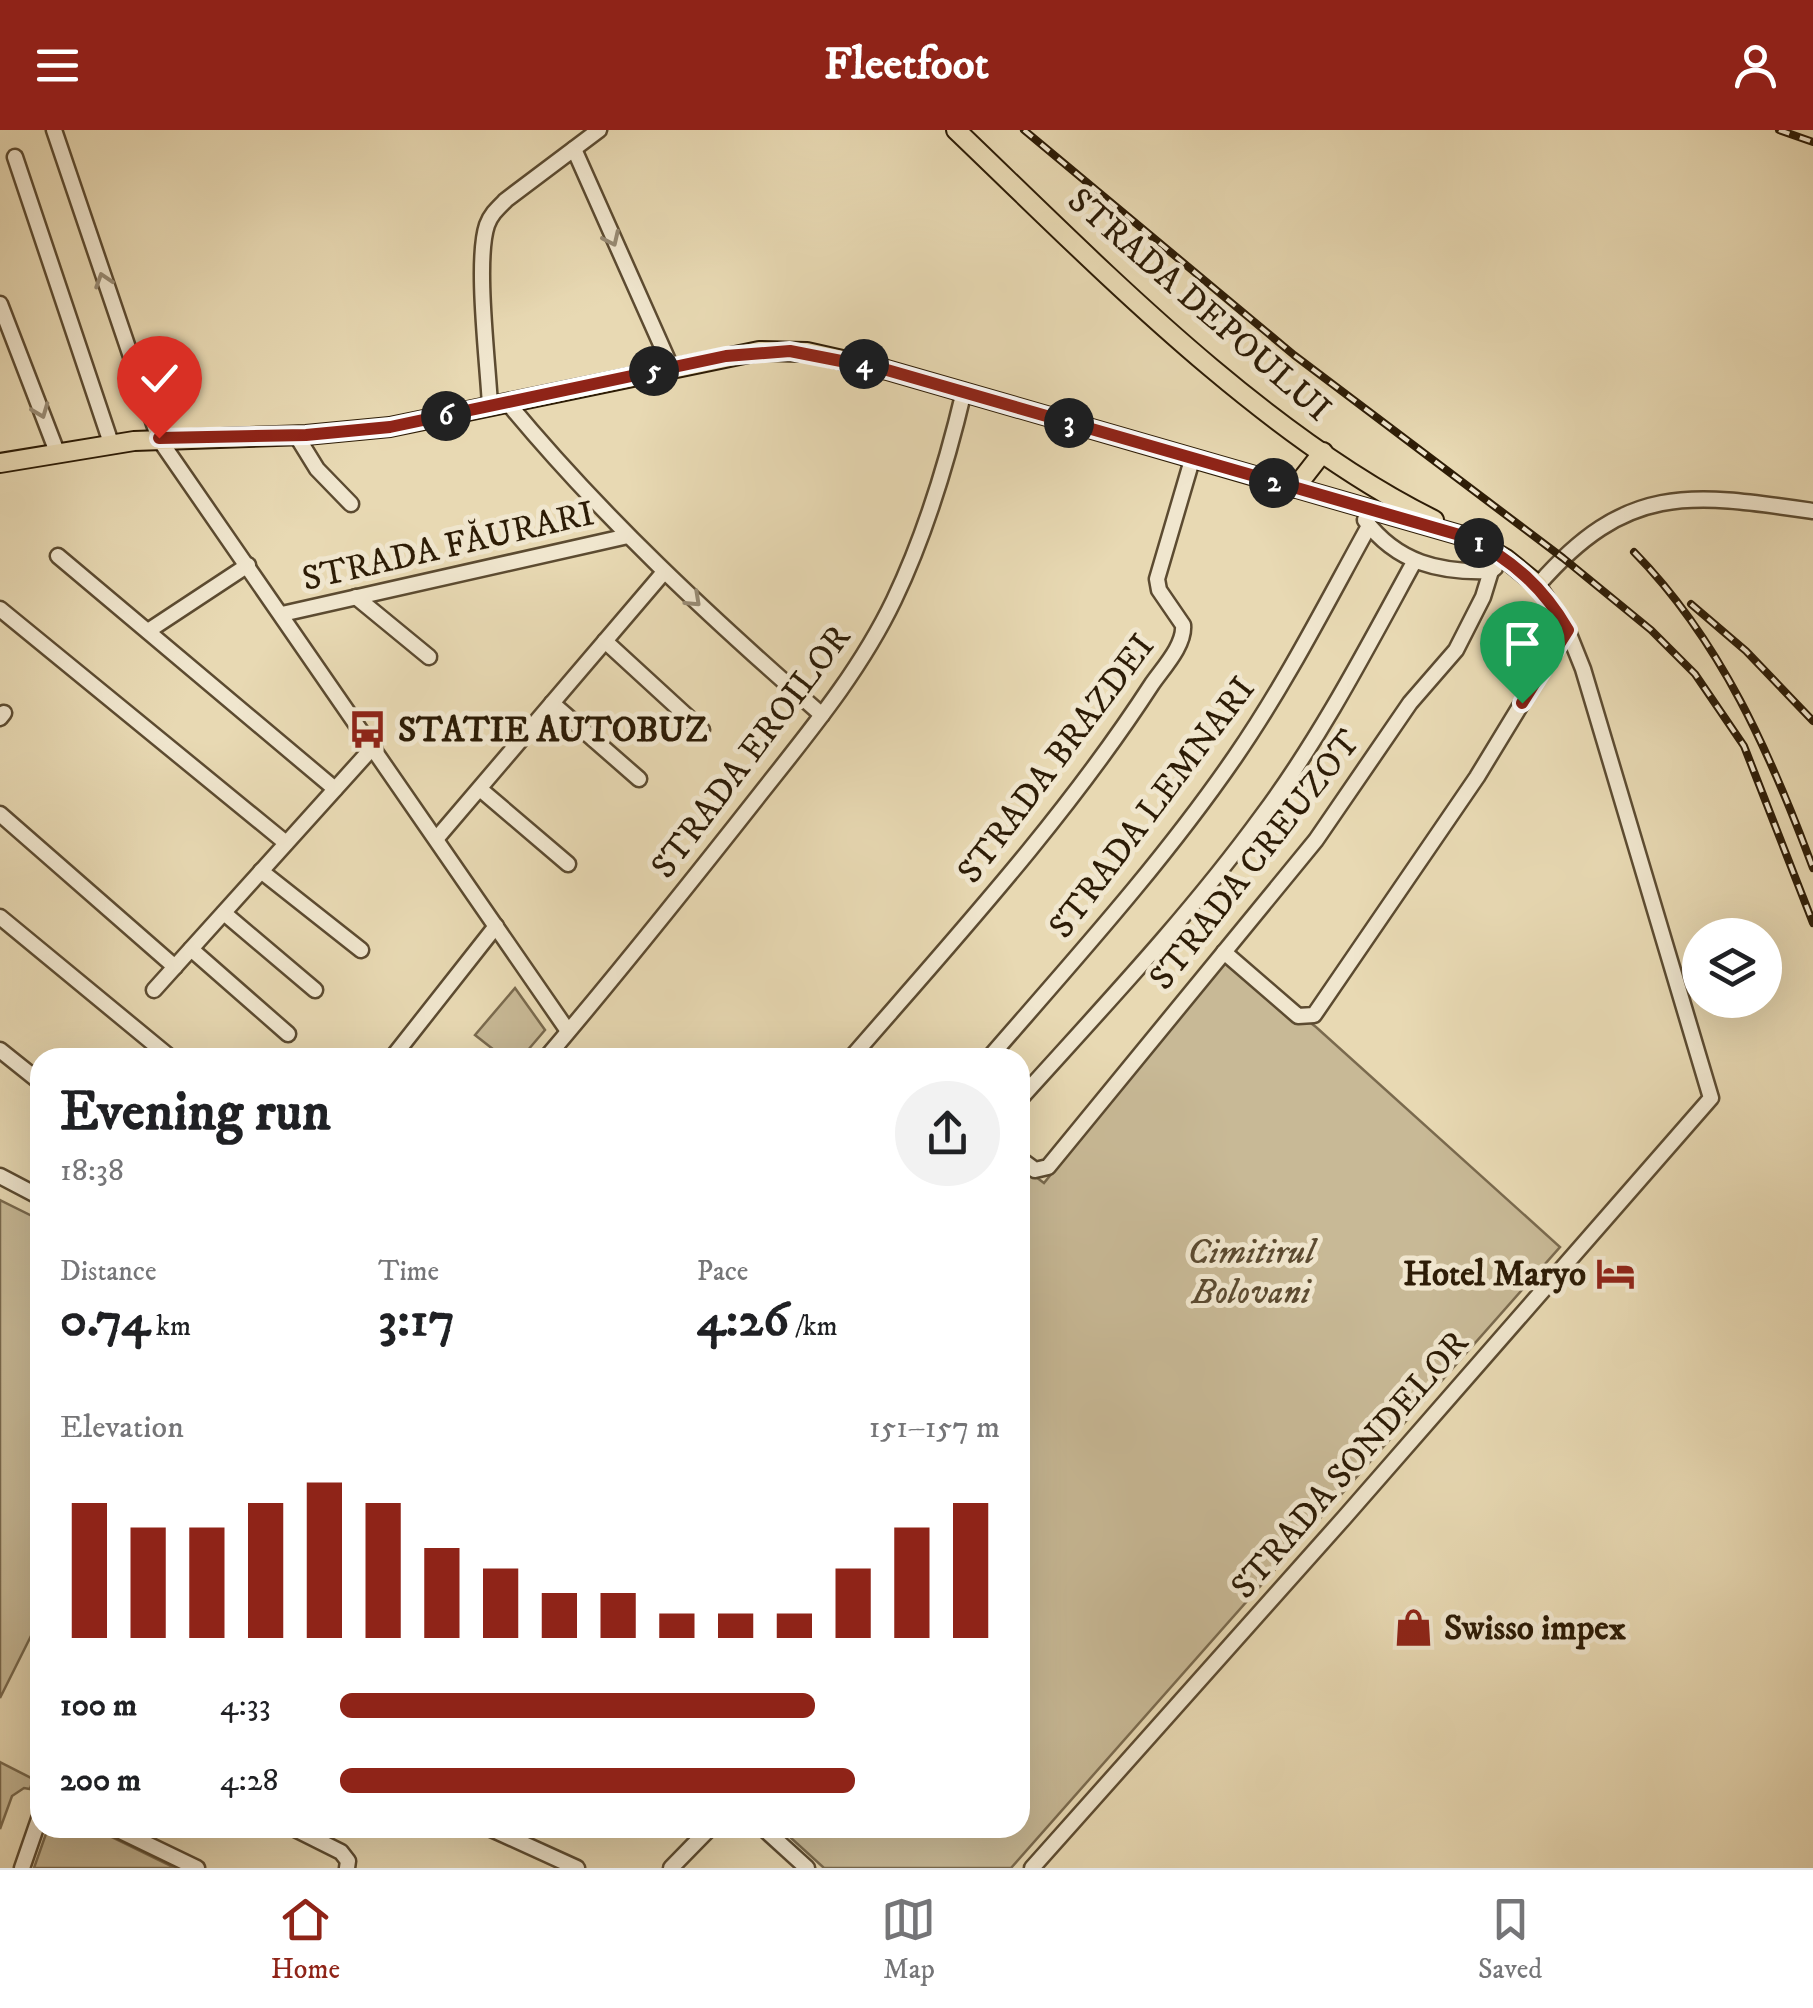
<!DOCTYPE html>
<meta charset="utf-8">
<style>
:root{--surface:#fff;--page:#f2f2f2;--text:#202124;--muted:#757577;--line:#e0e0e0;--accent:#8f2418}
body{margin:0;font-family:"IM FELL DW Pica",serif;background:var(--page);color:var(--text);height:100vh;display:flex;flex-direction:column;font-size:38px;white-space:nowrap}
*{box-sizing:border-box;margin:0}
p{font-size:32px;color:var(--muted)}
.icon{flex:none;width:55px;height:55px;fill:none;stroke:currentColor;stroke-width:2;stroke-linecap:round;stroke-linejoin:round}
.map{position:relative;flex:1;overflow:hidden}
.side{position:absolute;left:30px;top:918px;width:1000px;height:790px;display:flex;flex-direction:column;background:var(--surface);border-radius:30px;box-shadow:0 10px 40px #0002}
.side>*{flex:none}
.tools{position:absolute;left:1682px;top:788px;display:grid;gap:20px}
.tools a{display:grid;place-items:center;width:100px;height:100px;border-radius:50%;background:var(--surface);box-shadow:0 10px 40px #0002;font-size:50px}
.pin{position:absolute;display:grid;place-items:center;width:85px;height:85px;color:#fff;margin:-102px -42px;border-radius:50% 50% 50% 0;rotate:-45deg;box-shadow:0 0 10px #0007}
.pin .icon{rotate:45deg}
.km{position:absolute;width:50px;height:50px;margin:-25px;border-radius:50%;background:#222;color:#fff;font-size:28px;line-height:50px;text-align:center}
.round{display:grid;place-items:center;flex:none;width:105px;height:105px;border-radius:52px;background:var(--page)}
.overview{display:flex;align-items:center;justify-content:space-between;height:170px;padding:0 30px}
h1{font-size:55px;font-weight:700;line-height:75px}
.metrics{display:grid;grid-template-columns:repeat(3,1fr);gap:15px;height:170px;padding:10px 30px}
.metrics div{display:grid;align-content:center}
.metrics b{font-size:50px;font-weight:700}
.metrics small{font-size:28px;font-weight:400}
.metrics p{font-size:28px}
.chart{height:280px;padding:20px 30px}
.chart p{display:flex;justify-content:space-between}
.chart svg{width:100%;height:180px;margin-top:10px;stroke:var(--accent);stroke-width:6}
ul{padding:0 30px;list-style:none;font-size:32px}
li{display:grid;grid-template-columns:160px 120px 1fr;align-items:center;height:75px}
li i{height:25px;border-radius:12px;background:var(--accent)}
header{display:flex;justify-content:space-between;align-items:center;height:130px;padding:0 30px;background:var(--accent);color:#fff;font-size:45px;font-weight:700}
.tabs{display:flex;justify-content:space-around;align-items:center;height:140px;border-top:2px solid var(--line);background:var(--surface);font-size:28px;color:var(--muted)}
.tabs a{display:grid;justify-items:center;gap:5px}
.tabs .selected{color:var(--accent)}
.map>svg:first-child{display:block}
.green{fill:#c8b996;stroke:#7a6a4e;stroke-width:2.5}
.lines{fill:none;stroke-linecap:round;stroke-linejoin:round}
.minor-casing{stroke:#5c4b31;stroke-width:19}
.major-casing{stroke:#2d1c06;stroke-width:22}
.minor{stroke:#f0e6ce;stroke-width:14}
.major{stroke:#e8d9b3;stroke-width:18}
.rail-casing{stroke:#2d1c06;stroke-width:8}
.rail{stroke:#f0e6ce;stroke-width:4;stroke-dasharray:11;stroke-linecap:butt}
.oneway{stroke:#988b74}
.route-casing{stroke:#fff;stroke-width:20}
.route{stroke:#8f2418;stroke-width:12}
.labels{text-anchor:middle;stroke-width:10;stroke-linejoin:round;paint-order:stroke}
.street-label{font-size:35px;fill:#2d1c06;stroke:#f0e6ce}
.poi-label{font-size:35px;font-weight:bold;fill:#2d1c06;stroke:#f0e6ce;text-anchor:start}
.park-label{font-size:35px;font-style:italic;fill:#5c4b31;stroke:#f0e6ce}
</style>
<header><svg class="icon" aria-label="menu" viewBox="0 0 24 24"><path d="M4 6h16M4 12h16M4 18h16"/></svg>Fleetfoot<svg class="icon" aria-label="person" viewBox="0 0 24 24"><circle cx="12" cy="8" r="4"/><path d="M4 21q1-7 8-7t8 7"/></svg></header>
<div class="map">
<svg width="1813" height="1738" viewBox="0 0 1813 1738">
<rect width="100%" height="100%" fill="#e8d9b3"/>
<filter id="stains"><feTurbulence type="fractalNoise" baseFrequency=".002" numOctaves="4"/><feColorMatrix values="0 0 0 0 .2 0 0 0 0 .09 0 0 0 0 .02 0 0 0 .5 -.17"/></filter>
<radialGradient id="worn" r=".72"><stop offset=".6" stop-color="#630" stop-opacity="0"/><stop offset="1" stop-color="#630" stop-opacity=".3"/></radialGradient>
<!-- green -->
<g class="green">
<polygon points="1225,829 1316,897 1560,1117 1011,1738 824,1738 780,1698 1020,1698 1020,1035 1044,1053"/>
<polygon points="515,858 545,900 522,927 503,927 475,905"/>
<polygon points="0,1070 40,1090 40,1499 35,1498 0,1568"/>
<polygon points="0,1632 33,1649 30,1659 24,1658 12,1666 0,1699"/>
<polygon points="48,1698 93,1698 175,1738 34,1738"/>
</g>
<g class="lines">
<defs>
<g id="minor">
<polyline points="54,0 159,309 568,901"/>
<polyline points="574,19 671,237"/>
<polyline points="15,27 111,313"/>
<polyline points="0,174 57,322"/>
<path d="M507,272c95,115 203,215 315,313"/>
<path d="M490,276c-2,-43 -15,-145 -3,-181 4,-11 11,-17 19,-25l93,-70"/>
<polyline points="296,305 317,339 351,374"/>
<path d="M1365,390c32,43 75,53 126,51l4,-3"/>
<polyline points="58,426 335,659"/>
<polyline points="356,467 429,527"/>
<polyline points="0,479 286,713"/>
<polyline points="282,484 628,406"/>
<polyline points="148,501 248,435"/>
<polyline points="605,511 702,600"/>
<polyline points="552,573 639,649"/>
<polyline points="0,588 4,583"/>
<polyline points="480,659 568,734"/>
<polyline points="0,684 175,837"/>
<polyline points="437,708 664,442"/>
<polyline points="261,741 361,820"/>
<polyline points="224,783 315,860"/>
<polyline points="0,787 171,928"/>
<polyline points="191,819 288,904"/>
<polyline points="1224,822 1298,886 1314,885 1477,647 1567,499"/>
<polyline points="154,860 374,616"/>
<polyline points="0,920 40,952"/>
<polyline points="392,928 496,796"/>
<path d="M546,928c74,-87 145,-176 215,-265 49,-62 99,-122 133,-193 32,-67 53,-137 70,-209"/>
<path d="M851,928c105,-121 214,-240 301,-374 11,-16 33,-39 31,-59l-24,-35 -2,-11 35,-119"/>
<path d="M989,928c85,-98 173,-195 246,-301 51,-74 91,-153 134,-231"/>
<path d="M1020,969c83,-92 169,-183 242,-283 59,-79 105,-168 152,-254"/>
<polyline points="1020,1029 1035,1040 1048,1037 1316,710 1410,573 1456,520 1483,467 1491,441"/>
<polyline points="0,1046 40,1067"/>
<polyline points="114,1698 197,1738"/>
<polyline points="293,1698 341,1722 348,1731 347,1738"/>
<polyline points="489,1698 577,1738"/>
<polyline points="763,1698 807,1738"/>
<polyline points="22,1738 40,1686"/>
<polyline points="671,1738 710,1698"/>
<path d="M1032,1738l312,-350 367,-420 -128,-429 -16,-40 -29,-44c89,-102 151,-92 275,-74"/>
</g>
<g id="major">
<path d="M956,0c140,134 304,304 478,390"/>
<polyline points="0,333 134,311 306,305 390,297 759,221 807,222 887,240 1470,408 1506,429 1538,455"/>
<polyline points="1295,358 1323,322"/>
</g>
</defs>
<!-- minor casing -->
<use href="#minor" class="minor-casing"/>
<!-- major casing -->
<use href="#major" class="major-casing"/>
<!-- minor -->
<use href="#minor" class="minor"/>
<!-- major -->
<use href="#major" class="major"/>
<defs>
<g id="rail">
<polyline points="1024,0 1294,225 1563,428 1651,500 1695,544 1744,616 1813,793"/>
<polyline points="1779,0 1813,12"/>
<path d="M1634,422c87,89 136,201 179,316"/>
<polyline points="1691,474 1746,521 1813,591"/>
</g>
</defs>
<!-- rail casing -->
<use href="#rail" class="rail-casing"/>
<!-- rail -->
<use href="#rail" class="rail"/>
</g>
<!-- one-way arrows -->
<defs><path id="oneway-chevron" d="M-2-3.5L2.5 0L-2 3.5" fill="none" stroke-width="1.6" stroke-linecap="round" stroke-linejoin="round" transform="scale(2.5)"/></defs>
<g class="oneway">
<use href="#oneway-chevron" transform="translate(612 109) rotate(65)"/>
<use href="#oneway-chevron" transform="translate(103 150) rotate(-108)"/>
<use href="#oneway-chevron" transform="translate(41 281) rotate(69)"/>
<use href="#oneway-chevron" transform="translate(694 470) rotate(43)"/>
</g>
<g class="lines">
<defs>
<path id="route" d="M159,308l147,-3 84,-8 336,-71 64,-5 97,19 583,168c43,23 73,49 98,92l-46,73"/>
</defs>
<!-- route casing -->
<use href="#route" class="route-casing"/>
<!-- route -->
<use href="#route" class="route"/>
</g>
<!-- icons -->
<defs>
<symbol id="bus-bare" viewBox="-9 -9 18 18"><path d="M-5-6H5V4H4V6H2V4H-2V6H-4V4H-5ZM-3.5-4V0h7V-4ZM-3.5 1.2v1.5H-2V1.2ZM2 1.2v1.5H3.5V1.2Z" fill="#8f2418" stroke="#f0e6ce" stroke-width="2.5" paint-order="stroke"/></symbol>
<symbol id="hotel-bare" viewBox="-9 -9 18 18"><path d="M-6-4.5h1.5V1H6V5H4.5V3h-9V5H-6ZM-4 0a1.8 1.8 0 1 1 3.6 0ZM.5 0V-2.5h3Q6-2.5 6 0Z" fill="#8f2418" stroke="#f0e6ce" stroke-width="2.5" paint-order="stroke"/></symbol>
<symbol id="shop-bare" viewBox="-9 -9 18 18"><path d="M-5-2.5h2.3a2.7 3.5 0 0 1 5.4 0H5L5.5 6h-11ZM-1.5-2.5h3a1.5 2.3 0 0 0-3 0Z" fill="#8f2418" stroke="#f0e6ce" stroke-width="2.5" paint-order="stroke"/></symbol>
</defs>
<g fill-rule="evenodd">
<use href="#bus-bare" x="340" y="572" width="55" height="55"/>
<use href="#hotel-bare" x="1588" y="1116" width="55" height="55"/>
<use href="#shop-bare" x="1386" y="1470" width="55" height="55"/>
</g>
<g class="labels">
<!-- street labels -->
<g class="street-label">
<text transform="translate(1200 174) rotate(41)" y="12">STRADA DEPOULUI</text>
<text transform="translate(448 415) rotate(-13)" y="12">STRADA FĂURARI</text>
<text transform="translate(750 621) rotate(-53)" y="12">STRADA EROILOR</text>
<text transform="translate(1055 628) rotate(-53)" y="12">STRADA BRAZDEI</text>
<text transform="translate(1151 677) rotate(-53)" y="12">STRADA LEMNARI</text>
<text transform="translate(1254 729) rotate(-52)" y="12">STRADA CREUZOT</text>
<text transform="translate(1349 1334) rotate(-49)" y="12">STRADA SONDELOR</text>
</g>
<!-- poi labels -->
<g class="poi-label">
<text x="398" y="611">STATIE AUTOBUZ</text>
<text x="1586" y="1155" text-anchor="end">Hotel Maryo</text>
<text x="1444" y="1509">Swisso impex</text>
</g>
<!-- park labels -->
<g class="park-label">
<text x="1251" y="1133">Cimitirul<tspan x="1251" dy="40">Bolovani</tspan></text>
</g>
</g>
<rect width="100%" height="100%" filter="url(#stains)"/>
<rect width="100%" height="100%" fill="url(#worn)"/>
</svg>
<div class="tools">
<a><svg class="icon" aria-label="layers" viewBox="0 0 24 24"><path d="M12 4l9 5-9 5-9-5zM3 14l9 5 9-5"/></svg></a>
</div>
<div class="pin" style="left:1522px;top:573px;background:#1e9e55"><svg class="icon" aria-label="arrive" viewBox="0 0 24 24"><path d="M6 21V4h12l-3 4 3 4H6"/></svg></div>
<div class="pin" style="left:159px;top:308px;background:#d93025"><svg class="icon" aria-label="check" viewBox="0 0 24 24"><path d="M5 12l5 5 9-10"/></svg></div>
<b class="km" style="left:1479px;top:413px">1</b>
<b class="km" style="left:1274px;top:353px">2</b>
<b class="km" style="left:1069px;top:293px">3</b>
<b class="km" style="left:864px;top:234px">4</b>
<b class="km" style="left:654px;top:241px">5</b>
<b class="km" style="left:446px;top:286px">6</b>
<section class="side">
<div class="overview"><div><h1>Evening run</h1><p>18:38</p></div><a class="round"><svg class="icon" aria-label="share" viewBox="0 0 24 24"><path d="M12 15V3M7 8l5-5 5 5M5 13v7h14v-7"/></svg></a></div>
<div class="metrics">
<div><p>Distance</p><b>0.74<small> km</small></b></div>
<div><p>Time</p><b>3:17</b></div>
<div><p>Pace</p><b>4:26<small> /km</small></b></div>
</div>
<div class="chart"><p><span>Elevation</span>151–157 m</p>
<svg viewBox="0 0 160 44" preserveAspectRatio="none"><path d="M5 44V11M15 44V17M25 44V17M35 44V11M45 44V6M55 44V11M65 44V22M75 44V27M85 44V33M95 44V33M105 44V38M115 44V38M125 44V38M135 44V27M145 44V17M155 44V11"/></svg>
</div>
<ul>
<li><b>100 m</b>4:33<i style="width:72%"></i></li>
<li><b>200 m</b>4:28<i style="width:78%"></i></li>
</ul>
</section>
</div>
<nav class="tabs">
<a class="selected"><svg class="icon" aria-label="home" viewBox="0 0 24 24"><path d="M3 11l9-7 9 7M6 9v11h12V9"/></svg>Home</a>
<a><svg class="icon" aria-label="map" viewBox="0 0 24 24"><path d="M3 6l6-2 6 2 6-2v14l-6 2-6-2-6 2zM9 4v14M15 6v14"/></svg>Map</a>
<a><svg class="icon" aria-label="saved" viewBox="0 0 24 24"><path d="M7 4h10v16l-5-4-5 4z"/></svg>Saved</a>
</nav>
